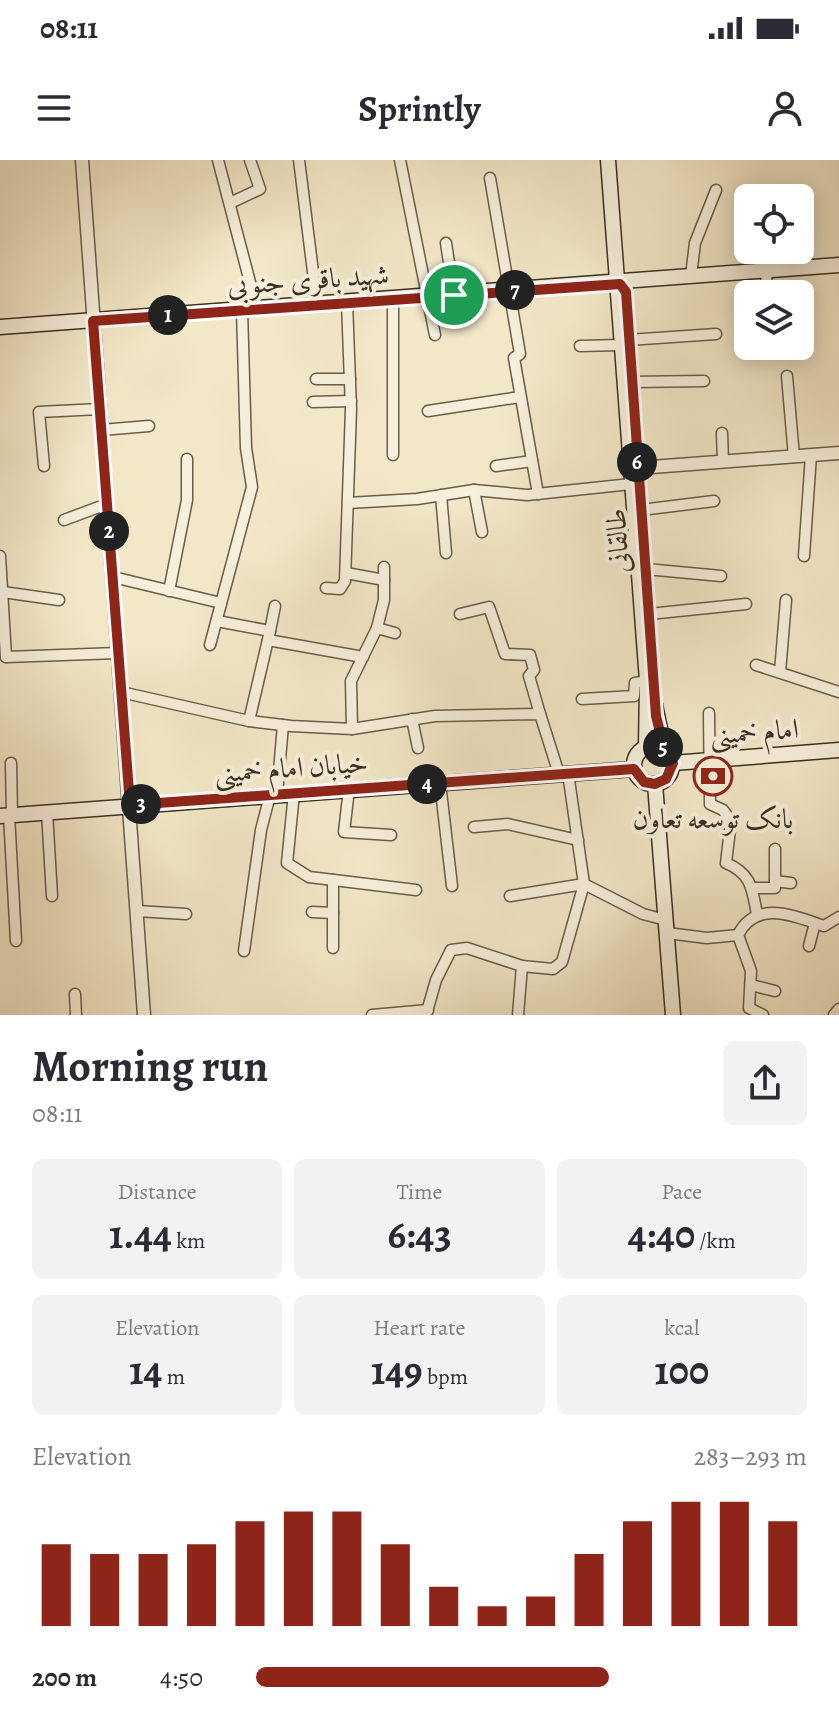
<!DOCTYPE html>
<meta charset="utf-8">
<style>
:root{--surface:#fff;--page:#f2f2f3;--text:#2b2b33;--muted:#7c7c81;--accent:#8f2418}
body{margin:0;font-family:Alegreya,Amiri,serif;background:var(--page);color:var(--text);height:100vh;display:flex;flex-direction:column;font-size:30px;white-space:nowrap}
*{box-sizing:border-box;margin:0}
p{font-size:26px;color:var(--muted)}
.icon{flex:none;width:44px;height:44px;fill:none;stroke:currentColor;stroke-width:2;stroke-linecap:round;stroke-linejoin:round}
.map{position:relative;height:855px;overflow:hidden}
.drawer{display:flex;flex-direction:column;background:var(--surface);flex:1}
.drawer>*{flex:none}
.controls{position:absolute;left:734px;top:24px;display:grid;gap:16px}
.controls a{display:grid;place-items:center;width:80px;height:80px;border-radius:12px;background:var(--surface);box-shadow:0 4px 20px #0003;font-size:40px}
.pin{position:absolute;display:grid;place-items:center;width:68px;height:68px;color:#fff;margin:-34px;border:4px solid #fff;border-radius:50%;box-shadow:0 2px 8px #0007}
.km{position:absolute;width:40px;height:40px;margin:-20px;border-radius:50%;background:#222;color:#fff;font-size:22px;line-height:40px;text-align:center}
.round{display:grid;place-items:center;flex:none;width:84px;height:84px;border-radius:12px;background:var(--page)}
.overview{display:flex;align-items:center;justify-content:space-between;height:136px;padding:0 32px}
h1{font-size:44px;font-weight:700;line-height:60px}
.figures{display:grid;grid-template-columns:repeat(3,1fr);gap:12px;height:136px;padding:8px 32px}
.figures div{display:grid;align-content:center;border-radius:12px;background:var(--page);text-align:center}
.figures b{font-size:40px;font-weight:700}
.figures small{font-size:22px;font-weight:400}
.figures p{font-size:22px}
.chart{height:224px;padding:16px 32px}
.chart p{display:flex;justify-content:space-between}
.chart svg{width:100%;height:144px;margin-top:8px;stroke:var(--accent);stroke-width:6}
ul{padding:0 32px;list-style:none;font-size:26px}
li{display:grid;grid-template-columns:128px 96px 1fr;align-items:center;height:60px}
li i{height:20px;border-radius:10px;background:var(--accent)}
.status{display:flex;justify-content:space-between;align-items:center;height:56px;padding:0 40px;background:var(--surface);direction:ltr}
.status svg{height:22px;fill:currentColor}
header{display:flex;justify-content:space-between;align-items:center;height:104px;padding:0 32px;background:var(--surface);font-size:36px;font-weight:700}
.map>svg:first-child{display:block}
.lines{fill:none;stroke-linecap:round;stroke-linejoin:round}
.minor-casing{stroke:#685d4a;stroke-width:13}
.tertiary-casing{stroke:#685d4a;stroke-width:15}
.secondary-casing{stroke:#3a2f21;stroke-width:17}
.minor{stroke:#f7efdb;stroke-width:10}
.tertiary{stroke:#f7efdb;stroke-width:12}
.secondary{stroke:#f7efdb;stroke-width:14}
.route-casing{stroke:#fff;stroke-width:16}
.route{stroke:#8f2418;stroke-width:10}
.labels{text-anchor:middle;stroke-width:8;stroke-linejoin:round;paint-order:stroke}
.street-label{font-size:28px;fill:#3a2f21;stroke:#f7efdb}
.poi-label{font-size:28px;fill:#3a2f21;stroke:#f7efdb}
</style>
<div class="status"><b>08:11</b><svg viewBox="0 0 49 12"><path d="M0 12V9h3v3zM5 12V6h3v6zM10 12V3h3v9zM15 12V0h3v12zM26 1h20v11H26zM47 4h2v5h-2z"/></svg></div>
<header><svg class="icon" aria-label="menu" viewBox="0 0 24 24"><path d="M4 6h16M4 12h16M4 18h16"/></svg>Sprintly<svg class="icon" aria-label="person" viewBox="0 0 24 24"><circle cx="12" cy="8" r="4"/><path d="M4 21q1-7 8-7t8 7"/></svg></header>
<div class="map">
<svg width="839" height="855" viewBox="0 0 839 855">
<rect width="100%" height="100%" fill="#f2e7c7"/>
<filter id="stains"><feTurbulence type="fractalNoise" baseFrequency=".0025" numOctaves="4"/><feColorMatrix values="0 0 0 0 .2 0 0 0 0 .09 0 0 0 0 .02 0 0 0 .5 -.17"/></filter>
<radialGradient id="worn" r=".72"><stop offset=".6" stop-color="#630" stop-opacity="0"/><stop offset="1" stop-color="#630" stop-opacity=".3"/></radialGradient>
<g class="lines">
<defs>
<g id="minor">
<polyline points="218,0 257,149"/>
<polyline points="299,0 317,144"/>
<polyline points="400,0 435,175"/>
<polyline points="490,18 520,194 514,198 538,334"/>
<polyline points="230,43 260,29 250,0"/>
<polyline points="446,83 454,135"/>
<polyline points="766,111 767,134"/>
<polyline points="691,116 695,83 716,30"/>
<polyline points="393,139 393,295"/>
<polyline points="628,180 716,174"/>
<polyline points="580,186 620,185"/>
<polyline points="787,216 794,297"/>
<polyline points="316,219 350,219"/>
<polyline points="631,222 704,221"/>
<polyline points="313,242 351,241"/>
<polyline points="428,251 520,237"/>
<polyline points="101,270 149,266"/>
<polyline points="722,273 723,302"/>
<polyline points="44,306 39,252 100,249"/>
<polyline points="496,306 532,301"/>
<polyline points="474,330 482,372"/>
<polyline points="441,335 446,393"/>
<polyline points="348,343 417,339 474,330 527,335 631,324"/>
<polyline points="641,350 714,341"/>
<polyline points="64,360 107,344"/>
<polyline points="0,396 6,497"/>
<polyline points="804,396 811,295"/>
<polyline points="646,409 721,416"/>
<polyline points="346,413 384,420"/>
<polyline points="113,417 221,443"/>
<polyline points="326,428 340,429 345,421 351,249 347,142"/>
<polyline points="169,431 187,340 187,299"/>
<polyline points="3,432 59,440"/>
<polyline points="460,454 489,447 505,494 530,495 534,510 529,516 540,554"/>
<polyline points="649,454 746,444"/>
<polyline points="217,461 270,471 249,561"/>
<polyline points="377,468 395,473"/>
<polyline points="270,471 275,446"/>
<polyline points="268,480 363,497"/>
<polyline points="210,485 252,327 246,288 242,150"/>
<polyline points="6,497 118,493"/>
<polyline points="756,505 839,532"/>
<polyline points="780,512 786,440"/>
<polyline points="121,532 249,561 291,566 352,569 435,556 540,554 559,614"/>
<polyline points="582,539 634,536 635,523 647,521"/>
<path d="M709,553l1,91 13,6 8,11 -5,42c26,11 26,26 31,51"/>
<polyline points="412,559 418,588"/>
<polyline points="352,569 351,521 377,468 384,440 384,407"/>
<polyline points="11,603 12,655"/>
<polyline points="440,623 452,726"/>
<polyline points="349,629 344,672 391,675"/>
<polyline points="294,633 287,703 309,717 416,730"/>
<polyline points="277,634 283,565"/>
<polyline points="47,652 52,736"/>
<polyline points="9,655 16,781"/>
<polyline points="474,667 508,664 578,680"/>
<polyline points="333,720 333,788"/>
<polyline points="775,721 791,723"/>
<polyline points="584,724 643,754 666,760"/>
<polyline points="752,728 775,728 775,689"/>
<polyline points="510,736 584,724"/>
<polyline points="137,751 186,754"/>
<polyline points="312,752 333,753"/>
<polyline points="667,773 707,778 738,775"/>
<polyline points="809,786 815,763"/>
<polyline points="244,791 261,670 270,635"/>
<polyline points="751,825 775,831"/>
<polyline points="75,834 76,855"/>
<polyline points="372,855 428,850"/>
<polyline points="426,855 436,820 451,790 467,788 522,806 553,809 562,802 584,724 568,613"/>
<polyline points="518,855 522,806"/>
<path d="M763,855l-14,-7 2,-37 -13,-36c18,-36 56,-19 86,-9l15,-9"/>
<polyline points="834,855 839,849"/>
</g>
<g id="tertiary">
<polyline points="82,0 144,855"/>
<polyline points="638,308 839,293"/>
</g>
<g id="secondary">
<polyline points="608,0 647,521 646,587"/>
<polyline points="0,167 839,105"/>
<polyline points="655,545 664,588"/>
<circle cx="653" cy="605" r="19"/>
<polyline points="673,603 839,590"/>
<polyline points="655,624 673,855"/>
<polyline points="0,656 634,609"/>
</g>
</defs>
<!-- minor casing -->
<use href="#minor" class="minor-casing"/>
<!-- tertiary casing -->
<use href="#tertiary" class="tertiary-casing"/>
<!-- secondary casing -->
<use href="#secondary" class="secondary-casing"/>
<!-- minor -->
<use href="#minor" class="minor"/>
<!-- tertiary -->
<use href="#tertiary" class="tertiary"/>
<!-- secondary -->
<use href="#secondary" class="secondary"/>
</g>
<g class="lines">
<defs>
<polygon id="route" points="620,124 626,132 656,556 664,588 673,603 666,619 655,624 644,622 634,609 130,645 93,161"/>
</defs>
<!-- route casing -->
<use href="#route" class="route-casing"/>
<!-- route -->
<use href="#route" class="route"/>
</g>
<!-- icons -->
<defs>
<symbol id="bank-ring" viewBox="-11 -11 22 22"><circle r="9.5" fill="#f7efdb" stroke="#8f2418" stroke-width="1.5"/><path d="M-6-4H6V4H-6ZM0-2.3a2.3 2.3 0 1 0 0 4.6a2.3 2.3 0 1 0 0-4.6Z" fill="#8f2418"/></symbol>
</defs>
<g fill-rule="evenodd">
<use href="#bank-ring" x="691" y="594" width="44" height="44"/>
</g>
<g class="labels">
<!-- street labels -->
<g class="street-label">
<text transform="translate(308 119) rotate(-4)" y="10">شهید باقری جنوبی</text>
<text transform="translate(617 381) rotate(-94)" y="10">طالقانی</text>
<text transform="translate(754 571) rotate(-4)" y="10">امام خمینی</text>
<text transform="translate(291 607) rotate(-4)" y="10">خیابان امام خمینی</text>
</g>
<!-- poi labels -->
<g class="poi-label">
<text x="713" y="668">بانک توسعه تعاون</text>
</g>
</g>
<rect width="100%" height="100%" filter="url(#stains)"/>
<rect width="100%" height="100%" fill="url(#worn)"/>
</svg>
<div class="controls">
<a><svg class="icon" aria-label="locate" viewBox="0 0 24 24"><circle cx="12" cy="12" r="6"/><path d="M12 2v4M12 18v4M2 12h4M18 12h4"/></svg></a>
<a><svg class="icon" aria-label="layers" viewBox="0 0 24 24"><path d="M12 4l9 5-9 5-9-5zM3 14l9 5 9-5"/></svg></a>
</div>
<div class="pin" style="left:454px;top:135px;background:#1e9e55"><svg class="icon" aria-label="arrive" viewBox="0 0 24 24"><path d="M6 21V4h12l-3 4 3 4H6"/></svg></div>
<b class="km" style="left:168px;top:155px">1</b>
<b class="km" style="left:109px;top:371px">2</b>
<b class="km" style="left:141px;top:644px">3</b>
<b class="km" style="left:427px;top:624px">4</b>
<b class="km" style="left:663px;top:587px">5</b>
<b class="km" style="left:637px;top:302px">6</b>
<b class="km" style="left:515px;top:130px">7</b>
</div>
<section class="drawer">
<div class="overview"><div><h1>Morning run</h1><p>08:11</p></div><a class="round"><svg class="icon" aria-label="share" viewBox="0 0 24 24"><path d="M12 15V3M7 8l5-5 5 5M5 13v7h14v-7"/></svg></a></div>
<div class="figures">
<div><p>Distance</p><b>1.44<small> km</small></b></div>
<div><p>Time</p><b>6:43</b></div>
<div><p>Pace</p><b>4:40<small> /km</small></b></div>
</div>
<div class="figures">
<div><p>Elevation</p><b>14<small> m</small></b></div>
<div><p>Heart rate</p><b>149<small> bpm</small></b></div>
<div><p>kcal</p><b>100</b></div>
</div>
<div class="chart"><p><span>Elevation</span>283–293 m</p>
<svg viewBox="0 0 160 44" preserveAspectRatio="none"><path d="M5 44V19M15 44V22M25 44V22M35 44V19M45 44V12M55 44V9M65 44V9M75 44V19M85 44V32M95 44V38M105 44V35M115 44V22M125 44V12M135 44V6M145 44V6M155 44V12"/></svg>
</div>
<ul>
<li><b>200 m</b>4:50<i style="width:64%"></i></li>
</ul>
</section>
